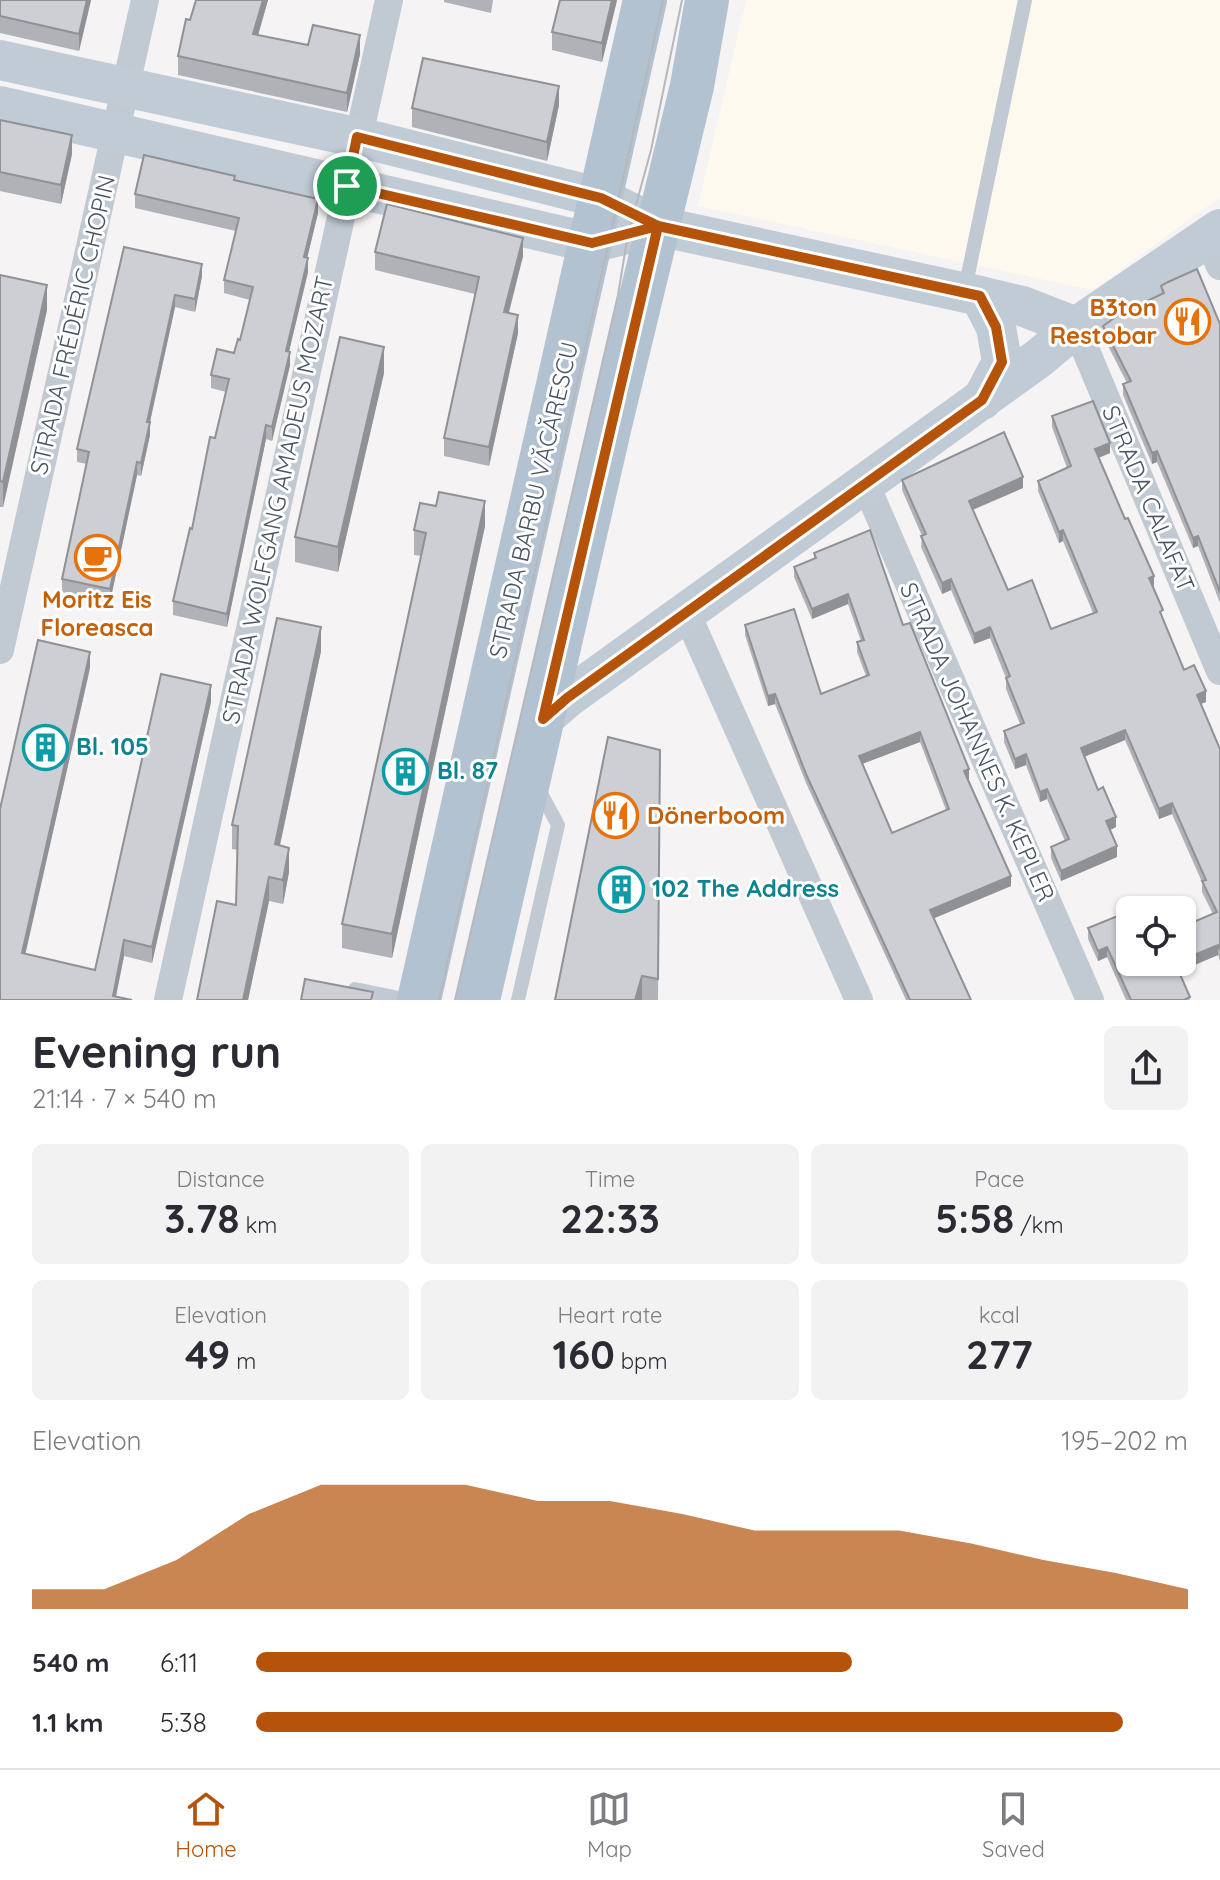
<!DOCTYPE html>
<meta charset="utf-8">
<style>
:root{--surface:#fff;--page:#f2f2f3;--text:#2b2b33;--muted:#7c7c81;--line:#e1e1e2;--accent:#b45309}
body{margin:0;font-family:Quicksand,sans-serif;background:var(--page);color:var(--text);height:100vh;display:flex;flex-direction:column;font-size:30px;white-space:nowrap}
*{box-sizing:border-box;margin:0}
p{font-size:26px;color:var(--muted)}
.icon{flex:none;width:44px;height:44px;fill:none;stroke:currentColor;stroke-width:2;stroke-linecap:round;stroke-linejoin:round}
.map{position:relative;height:1000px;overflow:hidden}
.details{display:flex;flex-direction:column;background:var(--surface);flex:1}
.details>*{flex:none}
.controls{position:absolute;left:1116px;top:896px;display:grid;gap:16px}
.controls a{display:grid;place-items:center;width:80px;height:80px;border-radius:12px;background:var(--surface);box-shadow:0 2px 6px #0004;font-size:40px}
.pin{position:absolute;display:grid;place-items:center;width:68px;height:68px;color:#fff;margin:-34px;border:4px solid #fff;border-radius:50%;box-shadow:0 2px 8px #0007}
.round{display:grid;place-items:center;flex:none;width:84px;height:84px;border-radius:12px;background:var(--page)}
.headline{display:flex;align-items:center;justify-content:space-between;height:136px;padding:0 32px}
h1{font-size:44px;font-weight:700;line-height:60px}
.figures{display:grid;grid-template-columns:repeat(3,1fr);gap:12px;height:136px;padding:8px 32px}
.figures div{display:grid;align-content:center;border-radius:12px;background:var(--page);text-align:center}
.figures b{font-size:40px;font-weight:700}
.figures small{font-size:22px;font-weight:400}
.figures p{font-size:22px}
.chart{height:224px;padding:16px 32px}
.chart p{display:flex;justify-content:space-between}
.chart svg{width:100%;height:144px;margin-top:8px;fill:var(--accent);opacity:.7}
ul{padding:0 32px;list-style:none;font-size:26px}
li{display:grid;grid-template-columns:128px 96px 1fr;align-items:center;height:60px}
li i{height:20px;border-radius:10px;background:var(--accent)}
.menu{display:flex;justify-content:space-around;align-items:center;height:112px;border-top:2px solid var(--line);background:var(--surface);font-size:22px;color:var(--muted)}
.menu a{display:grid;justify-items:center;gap:4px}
.menu .selected{color:var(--accent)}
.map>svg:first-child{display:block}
.commercial{fill:#fdf9ef}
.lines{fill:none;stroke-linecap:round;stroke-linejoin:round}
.lane{stroke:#c1cad2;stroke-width:14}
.street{stroke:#c1cad2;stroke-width:28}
.secondary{stroke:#c1cbd6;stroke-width:40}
.primary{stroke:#b3c2d1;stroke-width:44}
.tram{stroke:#b5b8bd;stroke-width:2}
.wall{fill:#b0b2b7;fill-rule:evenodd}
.shaded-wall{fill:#909195}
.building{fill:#cdcfd5;stroke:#909195;stroke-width:2;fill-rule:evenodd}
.route-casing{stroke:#fff;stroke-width:16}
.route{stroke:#b45309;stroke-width:10}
.labels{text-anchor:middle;stroke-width:6;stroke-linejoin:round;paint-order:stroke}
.food-label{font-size:24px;font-weight:bold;fill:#c56008;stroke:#fff;text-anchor:end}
.street-label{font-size:24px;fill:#4a5661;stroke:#fff}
.culture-label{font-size:24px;font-weight:bold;fill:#0d838f;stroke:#fff;text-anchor:start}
</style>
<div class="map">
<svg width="1220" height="1000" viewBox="0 0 1220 1000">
<rect width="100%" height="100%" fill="#f5f3f3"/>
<!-- commercial -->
<polygon class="commercial" points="746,0 1220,0 1220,197 1093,290 698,206"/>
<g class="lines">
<!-- lane -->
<g class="lane">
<polyline points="965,289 1025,0"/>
<polyline points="355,989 409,1000"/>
<polyline points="518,1000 558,825 537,786"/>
</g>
<!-- street -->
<g class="street">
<polyline points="1207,238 1220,266"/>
<polyline points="1076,327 1220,671"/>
<polyline points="865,483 1090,1000"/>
<polyline points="686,612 859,1000"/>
<polyline points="0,650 145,0"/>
<polyline points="168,1000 389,0"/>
</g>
<!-- secondary -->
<g class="secondary">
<polyline points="0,60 374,141 601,198 658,226 980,296 1022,306 1076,327"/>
<polyline points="0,106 592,243 658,226"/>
<polyline points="980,296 996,327 1002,362 982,400"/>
<polyline points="543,719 567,698 1039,358 1076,327 1220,229"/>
</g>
<!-- primary -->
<g class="primary">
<polyline points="419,1000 645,0"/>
<polyline points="478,1000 610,425 692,86 707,0"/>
</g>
<!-- tram -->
<g class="tram">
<polyline points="439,1000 663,0"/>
<polyline points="455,1000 618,295 628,234 651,150 682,0"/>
</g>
</g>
<!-- wall -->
<g class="wall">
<polygon points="0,0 91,0 79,51 0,33"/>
<polygon points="196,0 268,0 258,35 360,54 347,112 178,75 178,56"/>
<polygon points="444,0 493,0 491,13 444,2"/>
<polygon points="617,0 602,62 552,50 552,32"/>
<polygon points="559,105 547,161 412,127 412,108"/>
<polygon points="0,120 72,154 61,204 0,191"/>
<polygon points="235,180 318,213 307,258 308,272 289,351 290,365 272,441 266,439 227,627 173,615 173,601 226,392 211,388 211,375 234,353 240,340 250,300 224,293 224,280 236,231 135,208 135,194"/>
<polygon points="124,247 202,276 195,312 175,307 150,422 150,435 141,476 137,475 110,602 62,592 62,579 87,464 77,462 77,449"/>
<polygon points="375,252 523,256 509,313 518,333 489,466 444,456 444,438 475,294 375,270"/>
<polygon points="0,275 47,310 3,507 0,507"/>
<polygon points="1161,286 1220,324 1220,603 1198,546 1193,548 1157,462 1152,464 1123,395 1123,384 1127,383 1103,336 1103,326 1161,294"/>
<polygon points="384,373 338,572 295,562 295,537"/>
<polygon points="1052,416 1110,453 1099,458 1154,586 1153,587 1163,619 1184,670 1206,702 1201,704 1220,749 1220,961 1218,955 1179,972 1190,1000 1126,1000 1107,957 1098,961 1088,939 1088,928 1130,962 1213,914 1202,892 1202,882 1172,814 1159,819 1125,740 1084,757 1098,790 1116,827 1110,830 1117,857 1061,881 1051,858 1051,847 1065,841 1047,799 1040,802 1026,765 1015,769 1004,742 1004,731 1020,724 1006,689 1006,678 990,638 974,644 951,590 942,594 921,547 922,536 902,490 902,480 1023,488 973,510 1008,590 1051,629 1093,613 1063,541 1059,543 1038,491 1038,481 1067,468 1052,427"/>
<polygon points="485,526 392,958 342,948 342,924 421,556 414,555 414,530"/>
<path d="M814,553l89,72 66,154h-1l43,107 -77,32 37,82h-65l-100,-217 -31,-79 -7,2 -23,-71v-10l76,69 45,-18 -9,-24v-10l4,-1 -13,-37 -36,15 -18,-42v-10l20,-8zM920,742l26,68 -54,23 -30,-69z"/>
<polygon points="321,651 280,845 289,872 283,904 269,901 248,1000 197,1000 236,905 238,850 232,849 232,825"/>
<polygon points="90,668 25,954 95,970 211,702 152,963 124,956 116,997 0,1000"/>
<polygon points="660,750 658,1000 555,1000"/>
</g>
<!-- shaded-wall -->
<g class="shaded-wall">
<polygon points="87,0 91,0 79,51 79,34"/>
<polygon points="263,0 268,0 253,53 253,34"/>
<polygon points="612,0 617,0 602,62 602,43"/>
<polygon points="360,35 360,54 347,112 347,93"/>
<polygon points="559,86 559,105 547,161 547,142"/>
<polygon points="72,135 72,154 61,204 61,185"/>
<polygon points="318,199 318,213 304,271 304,257"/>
<polygon points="523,238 523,256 504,330 504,312"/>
<polygon points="308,258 308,272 286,364 286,351"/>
<polygon points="202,264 202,276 195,312 195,299"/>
<polygon points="47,285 47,310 3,507 3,482"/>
<polygon points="175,295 175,307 147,435 147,422"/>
<polygon points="518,315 518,333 489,466 489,447"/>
<polygon points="384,347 384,373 338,572 338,547"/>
<polygon points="290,352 290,365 272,441 272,427"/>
<polygon points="150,422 150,435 141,476 141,463"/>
<polygon points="266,425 266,439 227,627 227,614"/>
<polygon points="1110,443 1110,453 1095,459 1095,449"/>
<polygon points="1157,451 1157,462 1152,464 1152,453"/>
<polygon points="137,462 137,475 110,602 110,589"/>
<polygon points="1023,477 1023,488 969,511 969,501"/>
<polygon points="485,501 485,526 392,958 392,934"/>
<polygon points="1063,530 1063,541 1059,543 1059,532"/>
<polygon points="1198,536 1198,546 1193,548 1193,538"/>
<polygon points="1154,576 1154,586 1149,588 1149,578"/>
<polygon points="951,579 951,590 942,594 942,583"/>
<polygon points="848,594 848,604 812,619 812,609"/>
<polygon points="321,627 321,651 275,868 275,844"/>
<polygon points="990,627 990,638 974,644 974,634"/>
<polygon points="90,652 90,668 22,969 22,953"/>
<polygon points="211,685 211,702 152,963 152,947"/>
<polygon points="1206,691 1206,702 1197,705 1197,695"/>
<polygon points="775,694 775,704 768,706 768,696"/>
<polygon points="1125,730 1125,740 1081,758 1081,748"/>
<polygon points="920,732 920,742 859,765 859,756"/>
<polygon points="1026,754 1026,765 1015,769 1015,759"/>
<polygon points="969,769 969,779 964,781 964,771"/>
<polygon points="1047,789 1047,799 1040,802 1040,792"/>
<polygon points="1172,803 1172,814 1159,819 1159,809"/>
<polygon points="1116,817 1116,827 1106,832 1106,821"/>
<polygon points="1117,846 1117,857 1061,881 1061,871"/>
<polygon points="289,848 289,872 283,904 283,880"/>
<polygon points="1011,876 1011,886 930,920 930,910"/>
<polygon points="269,877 269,901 248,1000 243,1000"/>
<polygon points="124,940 124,956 115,1000 113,996"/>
<polygon points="1218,945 1218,955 1175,973 1175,963 1182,962 1182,960"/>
<polygon points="1107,947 1107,957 1098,961 1098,951"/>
<polygon points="642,976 642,1000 635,1000"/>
</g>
<!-- building -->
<g class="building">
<polygon points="0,0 87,0 79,34 0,16"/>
<polygon points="196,0 263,0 253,34 308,45 313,25 360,35 347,93 178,56 186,19 190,20"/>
<polygon points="560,0 612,0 602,43 552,32"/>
<polygon points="423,58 559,86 547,142 412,108"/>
<polygon points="0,120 72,135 61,185 0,172"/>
<polygon points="144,155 235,176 234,180 318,199 304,257 308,258 286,351 290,352 272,427 266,425 227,614 173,601 190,528 192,529 210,437 215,438 229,379 211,375 217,349 234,353 238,339 240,340 253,287 224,280 239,218 135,194"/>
<polygon points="387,204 523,238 504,312 518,315 489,447 444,438 479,277 375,252"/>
<polygon points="124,247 202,264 195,299 175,295 147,422 150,422 141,463 137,462 110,589 62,579 89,452 77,449"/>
<polygon points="1197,269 1220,324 1220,592 1198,536 1193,538 1157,451 1152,453 1123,384 1131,381 1103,326 1120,314 1164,293 1161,286 1168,282"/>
<polygon points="0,275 47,285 3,482 0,481"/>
<polygon points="340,337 384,347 338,547 295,537"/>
<polygon points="1093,401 1110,443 1095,449 1125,519 1128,518 1154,576 1149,578 1163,610 1160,612 1184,670 1194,665 1206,691 1197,695 1220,749 1220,950 1218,945 1182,960 1182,927 1217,912 1202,881 1206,880 1172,803 1159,809 1125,730 1081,748 1098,790 1103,787 1116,817 1106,821 1117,846 1061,871 1051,847 1069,839 1047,789 1040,792 1026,754 1015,759 1004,731 1024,723 1006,678 1010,676 990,627 974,634 951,579 942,583 921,536 926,534 902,480 1004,432 1023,477 969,501 1008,590 1032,580 1051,629 1097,612 1063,530 1059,532 1038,481 1071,466 1052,416"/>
<polygon points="439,492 485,501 392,934 342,924 426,533 414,530 420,503 436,506"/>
<path d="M870,530l33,95 7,-2 59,146 -5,2 47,105 -81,34 41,90h-61l-104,-226 -31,-80 -7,2 -23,-71 49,-16 27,85 48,-19 -12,-33 7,-2 -16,-46 -36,15 -18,-42 22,-9 -2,-5zM920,732l29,77 -57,24 -33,-77z"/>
<polygon points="277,618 321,627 275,844 289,848 283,880 269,877 243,1000 197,1000 217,901 236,905 238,826 232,825"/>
<polygon points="38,640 90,652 22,953 95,970 161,674 211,685 152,947 124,940 113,996 132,1000 0,1000 0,809"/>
<polygon points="608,737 660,750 658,979 642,976 635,1000 555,1000"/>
<polygon points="1130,911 1130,962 1177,962 1175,963 1190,997 1184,1000 1131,1000 1107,947 1098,951 1088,928"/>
<polygon points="305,979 373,992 371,1000 301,1000"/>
</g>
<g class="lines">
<defs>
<polyline id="route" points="347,186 592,243 658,226 543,719 567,698 982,400 1002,362 996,327 980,296 658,226 601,198 357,137 347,186"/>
</defs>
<!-- route casing -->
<use href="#route" class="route-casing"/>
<!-- route -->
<use href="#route" class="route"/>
</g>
<!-- icons -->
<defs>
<symbol id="restaurant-ring" viewBox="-11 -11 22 22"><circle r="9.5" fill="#fff" stroke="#e8710a" stroke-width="1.5"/><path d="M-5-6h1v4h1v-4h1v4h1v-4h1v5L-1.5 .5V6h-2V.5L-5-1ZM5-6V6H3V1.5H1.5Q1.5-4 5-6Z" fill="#e8710a"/></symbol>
<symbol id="cafe-ring" viewBox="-11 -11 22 22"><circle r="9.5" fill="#fff" stroke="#e8710a" stroke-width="1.5"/><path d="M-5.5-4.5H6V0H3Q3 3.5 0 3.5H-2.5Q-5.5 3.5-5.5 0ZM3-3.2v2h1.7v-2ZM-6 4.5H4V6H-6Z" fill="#e8710a"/></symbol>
<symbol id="building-ring" viewBox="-11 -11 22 22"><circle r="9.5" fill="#fff" stroke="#0f9aa8" stroke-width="1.5"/><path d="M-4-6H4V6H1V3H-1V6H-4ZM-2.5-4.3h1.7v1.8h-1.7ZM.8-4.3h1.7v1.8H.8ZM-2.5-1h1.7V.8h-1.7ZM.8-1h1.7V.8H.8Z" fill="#0f9aa8"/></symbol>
</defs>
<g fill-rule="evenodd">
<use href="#restaurant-ring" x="1162" y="296" width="51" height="51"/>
<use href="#cafe-ring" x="72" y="532" width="51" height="51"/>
<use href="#building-ring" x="20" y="722" width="51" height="51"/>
<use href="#building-ring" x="380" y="746" width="51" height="51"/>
<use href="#restaurant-ring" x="590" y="790" width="51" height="51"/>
<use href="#building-ring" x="596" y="864" width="51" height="51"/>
</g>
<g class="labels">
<!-- food labels -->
<g class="food-label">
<text x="1157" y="316">B3ton<tspan x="1157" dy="28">Restobar</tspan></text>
<text x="97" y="608" text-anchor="middle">Moritz Eis<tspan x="97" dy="28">Floreasca</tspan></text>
<text x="647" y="824" text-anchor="start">Dönerboom</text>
</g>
<!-- street labels -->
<g class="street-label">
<text transform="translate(73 325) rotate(-77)" y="8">STRADA FRÉDÉRIC CHOPIN</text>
<text transform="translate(1148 499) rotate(67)" y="8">STRADA CALAFAT</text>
<text transform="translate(278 500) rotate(-78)" y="8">STRADA WOLFGANG AMADEUS MOZART</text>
<text transform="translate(534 500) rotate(-77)" y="8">STRADA BARBU VĂCĂRESCU</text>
<text transform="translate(977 742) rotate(66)" y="8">STRADA JOHANNES K. KEPLER</text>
</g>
<!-- culture labels -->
<g class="culture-label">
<text x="76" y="755">Bl. 105</text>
<text x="437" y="779">Bl. 87</text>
<text x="652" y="897">102 The Address</text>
</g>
</g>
</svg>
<div class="controls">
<a><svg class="icon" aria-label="locate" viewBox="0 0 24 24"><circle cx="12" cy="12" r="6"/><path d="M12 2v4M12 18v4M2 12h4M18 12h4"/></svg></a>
</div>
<div class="pin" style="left:347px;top:186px;background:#1e9e55"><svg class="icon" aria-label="arrive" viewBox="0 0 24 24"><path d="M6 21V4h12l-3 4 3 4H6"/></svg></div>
</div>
<section class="details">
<div class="headline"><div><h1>Evening run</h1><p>21:14 · 7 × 540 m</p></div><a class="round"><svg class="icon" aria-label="share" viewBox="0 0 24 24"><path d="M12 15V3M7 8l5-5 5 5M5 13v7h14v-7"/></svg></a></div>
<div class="figures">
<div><p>Distance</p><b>3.78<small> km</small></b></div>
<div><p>Time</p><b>22:33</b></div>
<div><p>Pace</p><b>5:58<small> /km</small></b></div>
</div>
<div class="figures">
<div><p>Elevation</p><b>49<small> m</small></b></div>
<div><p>Heart rate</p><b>160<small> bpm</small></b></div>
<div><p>kcal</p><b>277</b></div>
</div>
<div class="chart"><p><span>Elevation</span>195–202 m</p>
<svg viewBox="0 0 160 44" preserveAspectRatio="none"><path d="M0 44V38L10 38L20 29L30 15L40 6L50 6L60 6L70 11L80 11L90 15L100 20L110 20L120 20L130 24L140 29L150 33L160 38V44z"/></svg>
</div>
<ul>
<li><b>540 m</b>6:11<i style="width:64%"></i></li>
<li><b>1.1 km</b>5:38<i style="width:93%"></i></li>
</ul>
</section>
<nav class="menu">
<a class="selected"><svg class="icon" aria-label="home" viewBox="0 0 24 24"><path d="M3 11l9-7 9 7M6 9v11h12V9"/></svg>Home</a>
<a><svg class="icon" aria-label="map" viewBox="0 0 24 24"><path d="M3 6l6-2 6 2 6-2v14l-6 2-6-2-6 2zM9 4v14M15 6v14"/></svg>Map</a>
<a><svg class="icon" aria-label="saved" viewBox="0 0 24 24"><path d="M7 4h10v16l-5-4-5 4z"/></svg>Saved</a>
</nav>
